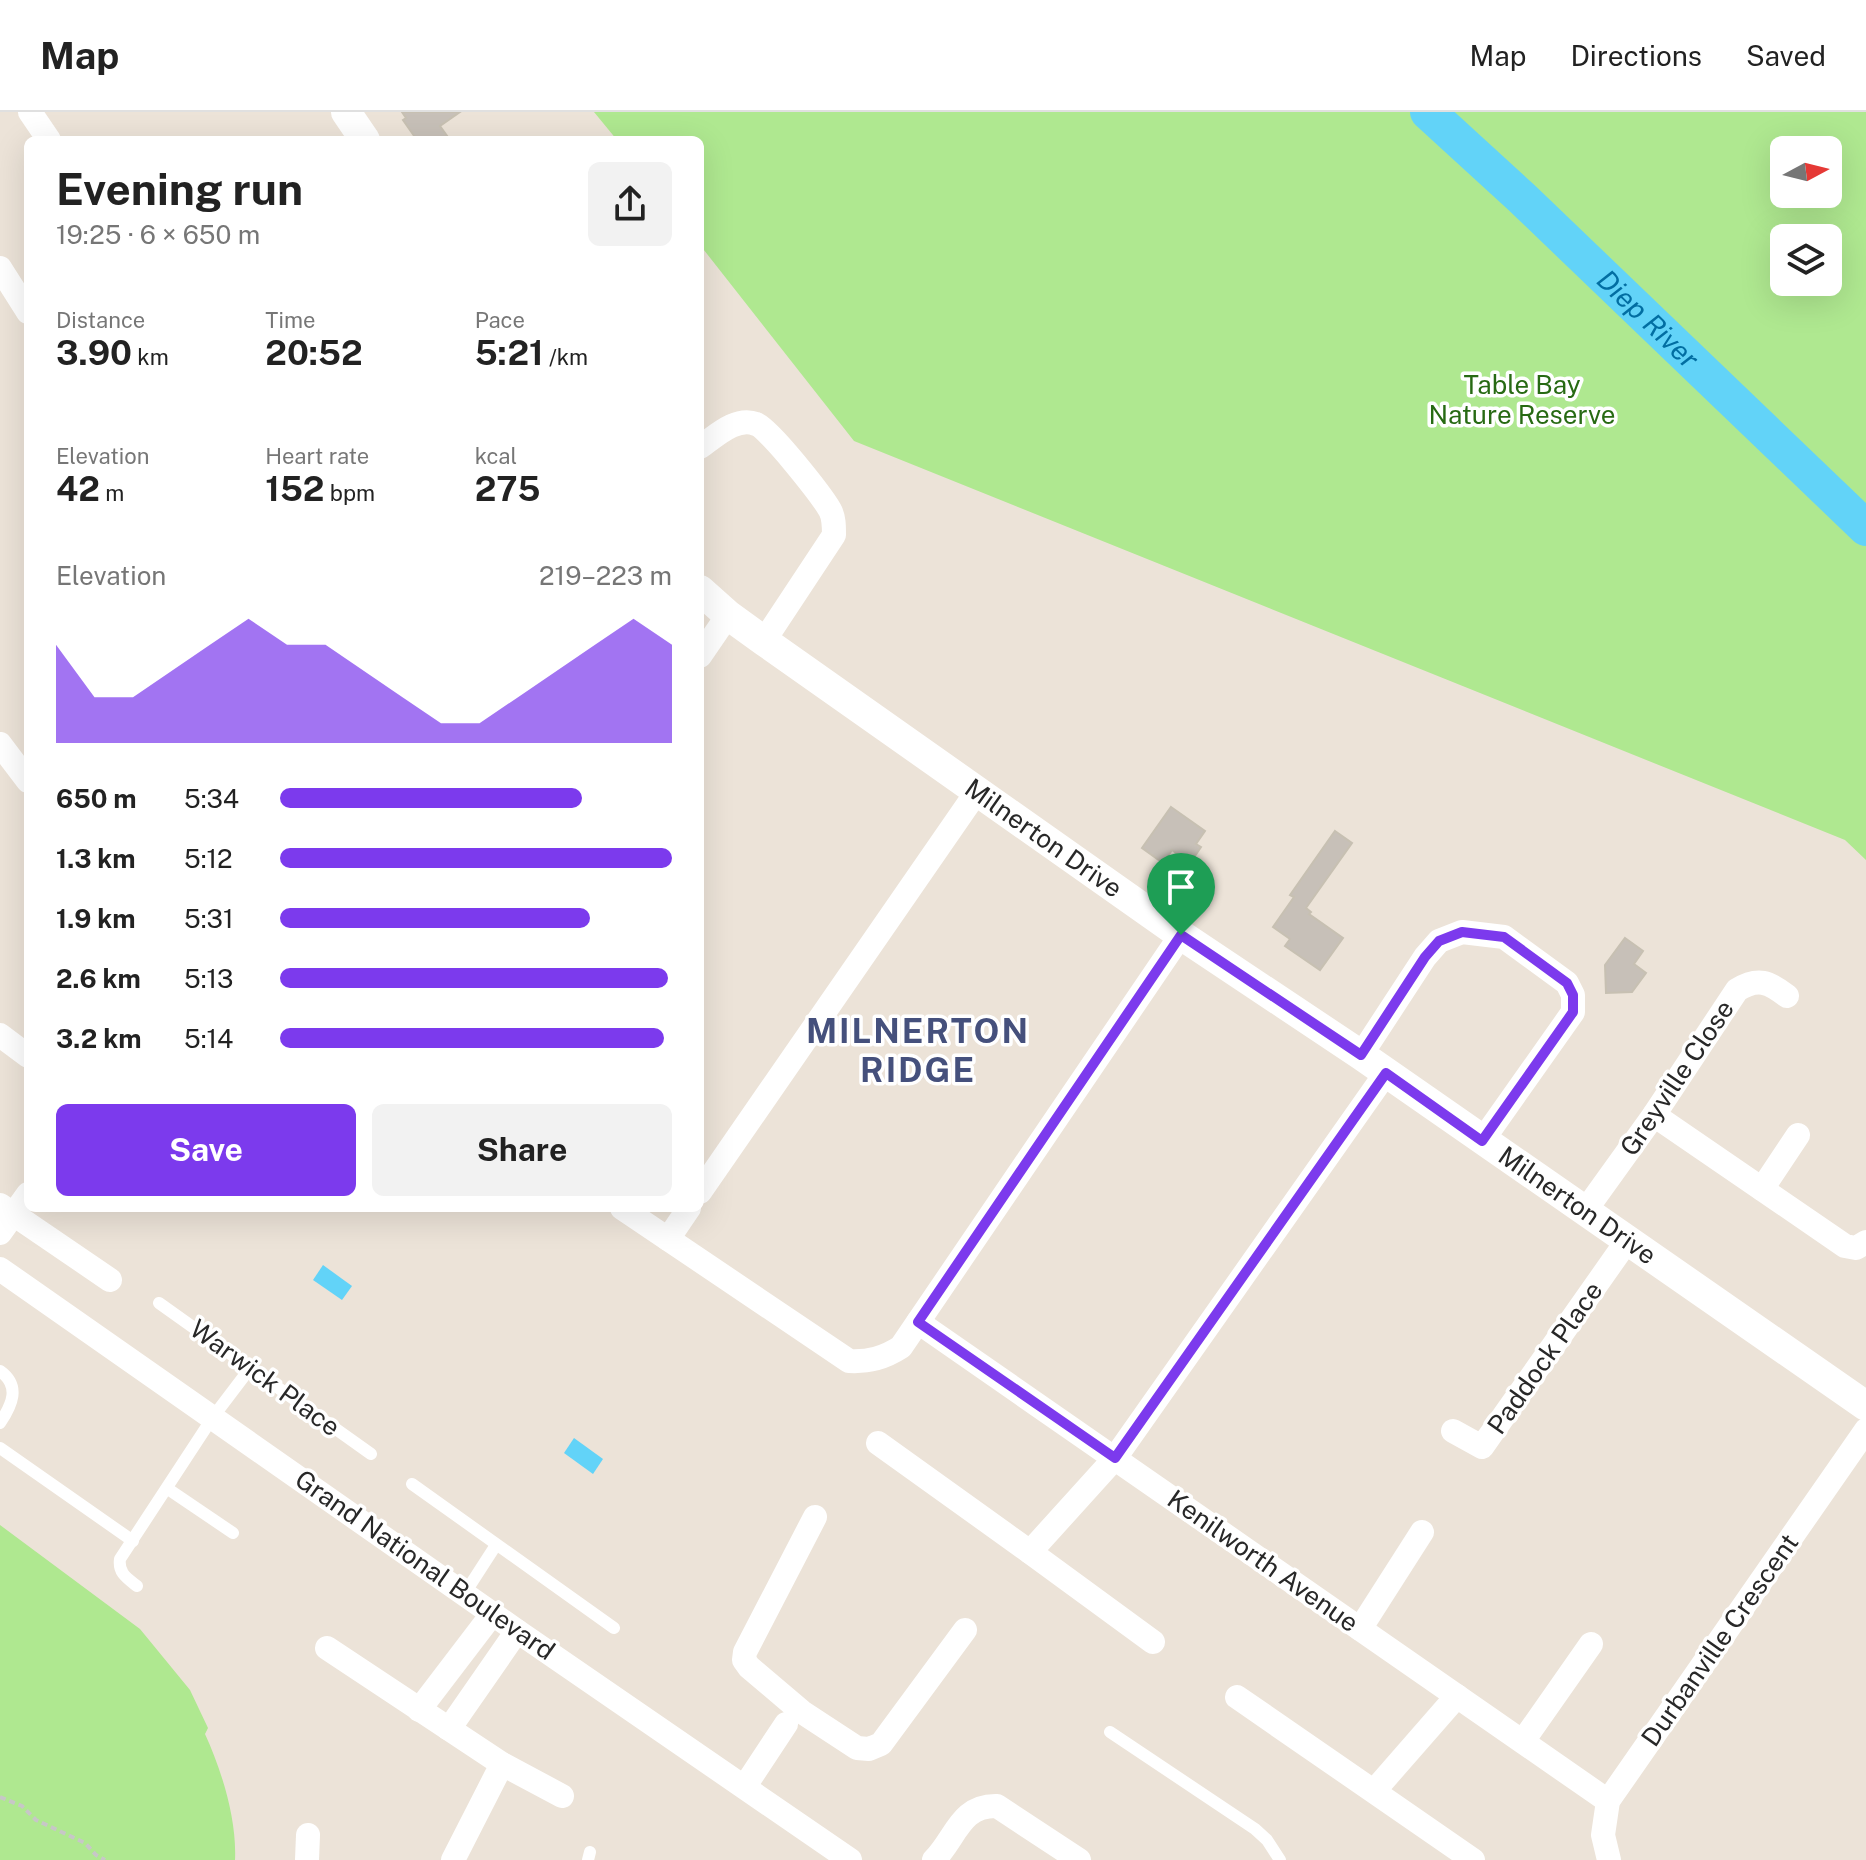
<!DOCTYPE html>
<meta charset="utf-8">
<style>
:root{--surface:#fff;--page:#f2f2f2;--text:#222;--muted:#767676;--line:#e0e0e0;--accent:#7c3aed}
body{margin:0;font-family:"Public Sans",sans-serif;background:var(--page);color:var(--text);height:100vh;display:flex;flex-direction:column;font-size:30px;white-space:nowrap}
*{box-sizing:border-box;margin:0}
p{font-size:26px;color:var(--muted)}
.icon{flex:none;width:44px;height:44px;fill:none;stroke:currentColor;stroke-width:2;stroke-linecap:round;stroke-linejoin:round}
.map{position:relative;flex:1;overflow:hidden}
.side{position:absolute;left:24px;top:24px;width:680px;height:1076px;display:flex;flex-direction:column;background:var(--surface);border-radius:12px;box-shadow:0 8px 32px #0002}
.side>*{flex:none}
.needle{width:52px;rotate:83deg}
.tools{position:absolute;left:1770px;top:24px;display:grid;gap:16px}
.tools a{display:grid;place-items:center;width:72px;height:72px;border-radius:12px;background:var(--surface);box-shadow:0 8px 32px #0002;font-size:40px}
.pin{position:absolute;display:grid;place-items:center;width:68px;height:68px;color:#fff;margin:-82px -34px;border-radius:50% 50% 50% 0;rotate:-45deg;box-shadow:0 0 8px #0007}
.pin .icon{rotate:45deg}
.round{display:grid;place-items:center;flex:none;width:84px;height:84px;border-radius:12px;background:var(--page)}
.headline{display:flex;align-items:center;justify-content:space-between;height:136px;padding:0 32px}
h1{font-size:44px;font-weight:700;line-height:60px}
.figures{display:grid;grid-template-columns:repeat(3,1fr);gap:12px;height:136px;padding:8px 32px}
.figures div{display:grid;align-content:center}
.figures b{font-size:34px;font-weight:700}
.figures small{font-size:22px;font-weight:400}
.figures p{font-size:22px}
.chart{height:224px;padding:16px 32px}
.chart p{display:flex;justify-content:space-between}
.chart svg{width:100%;height:144px;margin-top:8px;fill:var(--accent);opacity:.7}
.cta{display:flex;gap:16px;margin-top:auto;padding:16px 32px}
.cta a{flex:1;height:92px;border-radius:12px;background:var(--accent);color:#fff;font-size:32px;font-weight:700;line-height:92px;text-align:center}
.cta a+a{background:var(--page);color:var(--text)}
ul{padding:0 32px;list-style:none;font-size:26px}
li{display:grid;grid-template-columns:128px 96px 1fr;align-items:center;height:60px}
li i{height:20px;border-radius:10px;background:var(--accent)}
header{display:flex;align-items:center;gap:48px;box-sizing:border-box;height:112px;padding:0 40px;background:var(--surface);border-bottom:2px solid var(--line)}
header strong{font-size:38px}
nav{display:flex;gap:44px;margin-inline-start:auto;font-size:28px}
.map>svg:first-child{display:block}
.green{fill:#afe890;fill-rule:evenodd}
.water{fill:#62d3f8}
.lines{fill:none;stroke-linecap:round;stroke-linejoin:round}
.river{stroke:#62d3f8;stroke-width:36}
.building{fill:#c7c0b8;stroke:#c7c0b2;stroke-width:2}
.path{stroke:#c7c7c7;stroke-width:4;stroke-dasharray:6 4;stroke-linecap:butt}
.service{stroke:#fff;stroke-width:12}
.minor{stroke:#fff;stroke-width:24}
.tertiary{stroke:#fff;stroke-width:30}
.route-casing{stroke:#fff;stroke-width:16}
.route{stroke:#7c3aed;stroke-width:10}
.labels{text-anchor:middle;stroke-width:7;stroke-linejoin:round;paint-order:stroke}
.park-label{font-size:26px;fill:#276a13;stroke:#fff}
.street-label{font-size:26px;fill:#282828;stroke:#fff}
.water-label{font-size:28px;font-style:italic;fill:#026ea2;stroke:#fff}
.district-label{font-size:34px;font-weight:bold;letter-spacing:2px;fill:#45507c;stroke:#fff}
</style>
<header>
<strong>Map</strong>
<nav><a>Map</a><a>Directions</a><a>Saved</a></nav>
</header>
<div class="map">
<svg width="1866" height="1748" viewBox="0 0 1866 1748">
<rect width="100%" height="100%" fill="#ece3d8"/>
<!-- green -->
<g class="green">
<path d="M594,0h1272v748l-21,-20 -991,-399 -154,-196v-105h-83zM1828,38v44h-44v-44zM1828,126v44h-44v-44z"/>
<path d="M0,1413l140,104 50,61 18,38 -3,6c17,37 32,86 30,126h-235z"/>
</g>
<!-- water -->
<g class="water">
<polygon points="323,1153 352,1174 342,1188 313,1168"/>
<polygon points="574,1326 603,1347 593,1362 564,1341"/>
</g>
<g class="lines">
<!-- river -->
<path class="river" id="s1" d="M1428,0l94,86 344,330"/>
</g>
<!-- building -->
<g class="building">
<polygon points="402,0 460,0 440,14 450,28 417,28 403,8 406,6"/>
<polygon points="1171,695 1205,719 1196,732 1201,735 1190,751 1172,738 1163,751 1142,736"/>
<polygon points="1335,719 1352,731 1306,796 1311,800 1309,802 1343,826 1320,858 1285,834 1290,827 1273,815 1294,785 1290,783"/>
<polygon points="1625,826 1643,839 1634,852 1646,861 1632,880 1606,881 1605,853"/>
</g>
<g class="lines">
<!-- path -->
<polyline class="path" points="0,1685 22,1694 36,1708 85,1731 96,1743 105,1748"/>
<!-- service -->
<g class="service">
<polyline points="159,1191 371,1342"/>
<path d="M0,1259c21,15 12,34 0,52"/>
<polyline points="0,1336 133,1429"/>
<polyline points="412,1372 614,1516"/>
<polyline points="168,1377 233,1421"/>
<path d="M137,1474c-10,-8 -19,-13 -17,-27l93,-142 38,-50"/>
<polyline points="465,1481 496,1433"/>
<polyline points="1110,1620 1255,1717 1267,1728 1280,1748"/>
<polyline points="588,1748 590,1740"/>
</g>
<!-- minor -->
<g class="minor">
<polyline points="30,0 49,28"/>
<polyline points="0,156 28,200"/>
<path d="M700,335c15,-10 36,-31 56,-23 13,4 66,72 74,86 4,7 4,16 4,25l-70,106"/>
<polyline points="700,544 728,503"/>
<polyline points="0,632 28,669"/>
<polyline points="0,923 28,944"/>
<polyline points="1361,943 1425,845 1439,829 1462,820 1504,825 1567,871 1573,883 1573,900 1482,1029"/>
<polyline points="1654,1003 1845,1134 1856,1136 1866,1130"/>
<polyline points="1762,1077 1798,1023"/>
<polyline points="700,1080 978,678"/>
<polyline points="0,1093 110,1168"/>
<path d="M622,1096l227,153c20,1 35,-3 52,-14l280,-412"/>
<path d="M1585,1099l69,-96 83,-125c21,-13 32,-8 50,6"/>
<polyline points="0,1121 28,1082"/>
<polyline points="668,1127 689,1096"/>
<polyline points="0,1157 517,1519 850,1748"/>
<polyline points="918,1210 1608,1689"/>
<polyline points="1453,1319 1482,1335 1627,1129"/>
<polyline points="878,1331 1030,1440"/>
<polyline points="815,1405 745,1540 744,1548 749,1555 802,1600 857,1636 869,1637 881,1632 965,1518"/>
<polyline points="1360,1517 1422,1420"/>
<polyline points="1153,1530 1030,1440 1115,1346 1386,961"/>
<polyline points="327,1536 502,1652 453,1748"/>
<polyline points="1237,1585 1473,1748"/>
<polyline points="419,1598 493,1501"/>
<polyline points="449,1617 517,1519"/>
<polyline points="1523,1629 1591,1532"/>
<polyline points="502,1652 562,1684"/>
<polyline points="745,1674 786,1612"/>
<polyline points="1374,1679 1457,1584"/>
<polyline points="307,1748 308,1723"/>
<path d="M934,1748c22,-22 26,-55 63,-54l82,54"/>
<polyline points="1609,1748 1603,1723 1608,1689 1866,1318"/>
</g>
<!-- tertiary -->
<g class="tertiary">
<polyline points="346,0 365,28"/>
<path id="s2" d="M700,478l28,25 36,26 417,294 180,120 505,351"/>
</g>
</g>
<g class="lines">
<defs>
<polygon id="route" points="1462,820 1504,825 1567,871 1573,883 1573,900 1482,1029 1386,961 1115,1346 918,1210 1181,823 1361,943 1425,845 1439,829"/>
</defs>
<!-- route casing -->
<use href="#route" class="route-casing"/>
<!-- route -->
<use href="#route" class="route"/>
</g>
<g class="labels">
<!-- park labels -->
<g class="park-label">
<text x="1522" y="282">Table Bay<tspan x="1522" dy="30">Nature Reserve</tspan></text>
</g>
<!-- street labels -->
<g class="street-label">
<text dy="9" stroke="none"><textPath href="#s2" startOffset="424">Milnerton Drive</textPath></text>
<text transform="translate(1677 966) rotate(-56)" y="9">Greyville Close</text>
<text dy="9" stroke="none"><textPath href="#s2" startOffset="1072">Milnerton Drive</textPath></text>
<text transform="translate(1545 1246) rotate(-55)" y="9">Paddock Place</text>
<text transform="translate(265 1266) rotate(36)" y="9">Warwick Place</text>
<text transform="translate(1263 1449) rotate(35)" y="9">Kenilworth Avenue</text>
<text transform="translate(425 1453) rotate(35)" y="9">Grand National Boulevard</text>
<text transform="translate(1720 1528) rotate(-55)" y="9">Durbanville Crescent</text>
</g>
<!-- water labels -->
<g class="water-label">
<text dy="10" stroke="none"><textPath href="#s1" startOffset="302">Diep River</textPath></text>
</g>
<!-- district labels -->
<g class="district-label">
<text x="918" y="931">MILNERTON<tspan x="918" dy="39">RIDGE</tspan></text>
</g>
</g>
</svg>
<div class="tools">
<a><svg class="needle" viewBox="-14 -14 28 28"><path d="M0-13l5 13h-10z" fill="#e53935"/><path d="M0 13l5-13h-10z" fill="#767676"/></svg></a>
<a><svg class="icon" aria-label="layers" viewBox="0 0 24 24"><path d="M12 4l9 5-9 5-9-5zM3 14l9 5 9-5"/></svg></a>
</div>
<div class="pin" style="left:1181px;top:823px;background:#1e9e55"><svg class="icon" aria-label="arrive" viewBox="0 0 24 24"><path d="M6 21V4h12l-3 4 3 4H6"/></svg></div>
<section class="side">
<div class="headline"><div><h1>Evening run</h1><p>19:25 · 6 × 650 m</p></div><a class="round"><svg class="icon" aria-label="share" viewBox="0 0 24 24"><path d="M12 15V3M7 8l5-5 5 5M5 13v7h14v-7"/></svg></a></div>
<div class="figures">
<div><p>Distance</p><b>3.90<small> km</small></b></div>
<div><p>Time</p><b>20:52</b></div>
<div><p>Pace</p><b>5:21<small> /km</small></b></div>
</div>
<div class="figures">
<div><p>Elevation</p><b>42<small> m</small></b></div>
<div><p>Heart rate</p><b>152<small> bpm</small></b></div>
<div><p>kcal</p><b>275</b></div>
</div>
<div class="chart"><p><span>Elevation</span>219–223 m</p>
<svg viewBox="0 0 160 44" preserveAspectRatio="none"><path d="M0 44V14L10 30L20 30L30 22L40 14L50 6L60 14L70 14L80 22L90 30L100 38L110 38L120 30L130 22L140 14L150 6L160 14V44z"/></svg>
</div>
<ul>
<li><b>650 m</b>5:34<i style="width:77%"></i></li>
<li><b>1.3 km</b>5:12<i style="width:100%"></i></li>
<li><b>1.9 km</b>5:31<i style="width:79%"></i></li>
<li><b>2.6 km</b>5:13<i style="width:99%"></i></li>
<li><b>3.2 km</b>5:14<i style="width:98%"></i></li>
</ul>
<div class="cta"><a>Save</a><a>Share</a></div>
</section>
</div>
